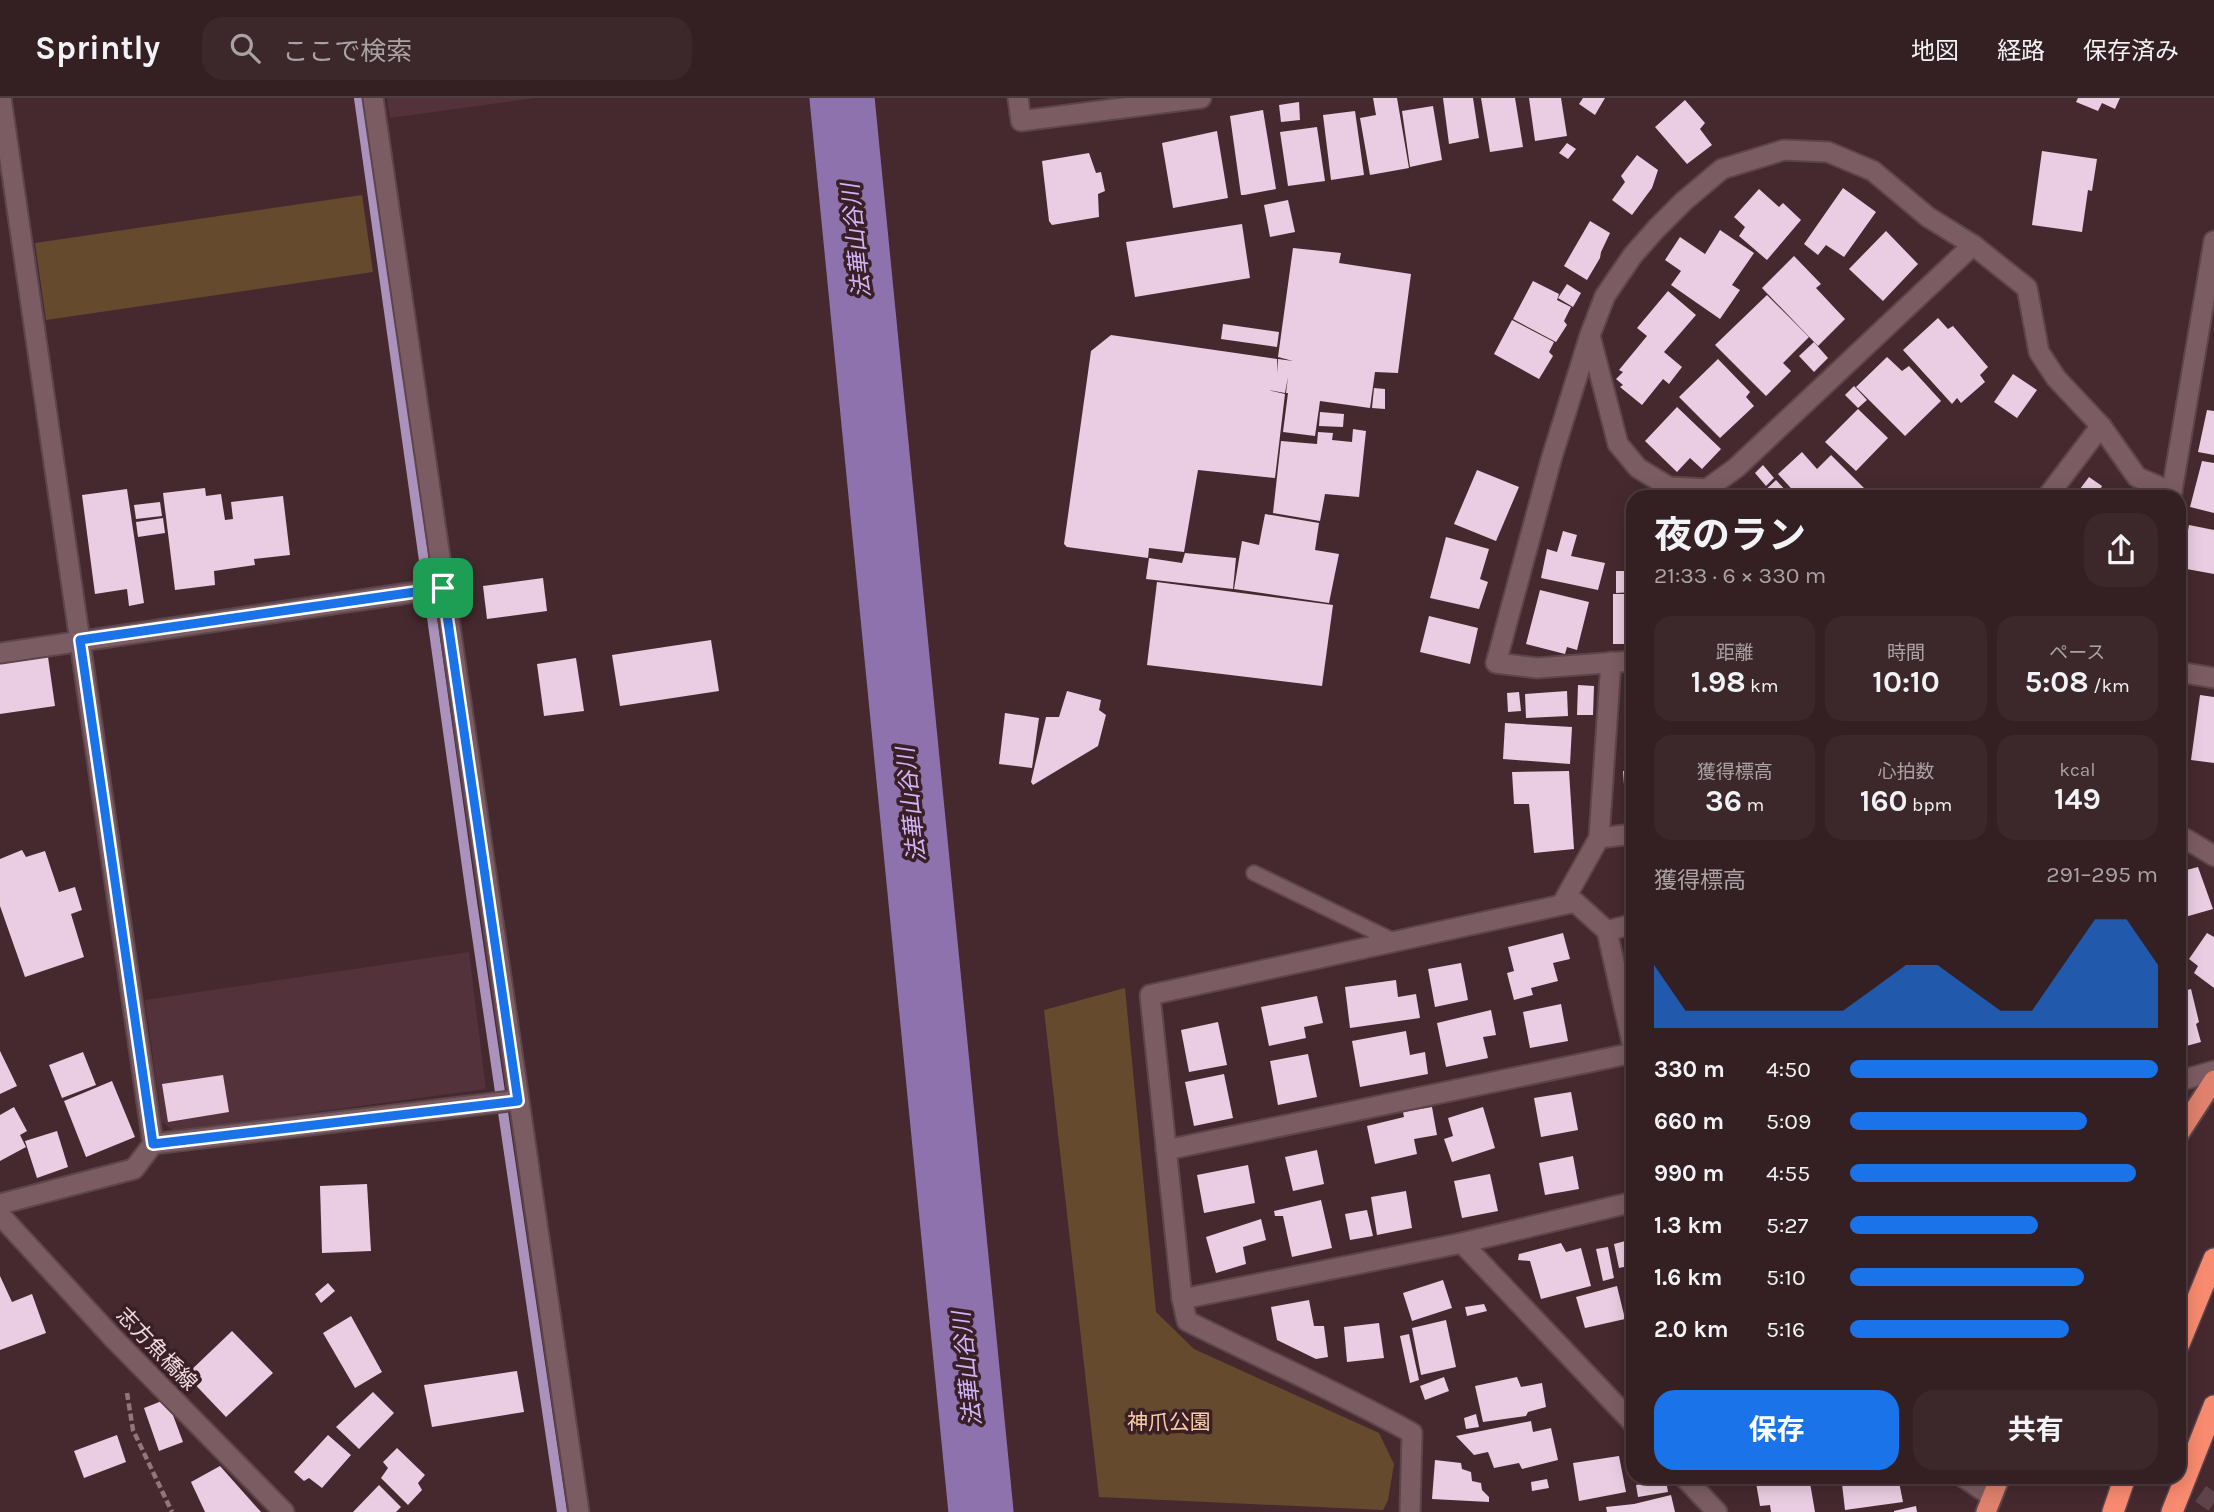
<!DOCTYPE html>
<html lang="ja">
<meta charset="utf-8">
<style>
:root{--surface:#341f23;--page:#3c272b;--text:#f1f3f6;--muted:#a9a2a6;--line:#4e3d41;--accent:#1a73e8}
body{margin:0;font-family:Karla,"Noto Sans JP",sans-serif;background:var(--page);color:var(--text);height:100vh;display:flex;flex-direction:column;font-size:26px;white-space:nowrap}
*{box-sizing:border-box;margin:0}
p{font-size:23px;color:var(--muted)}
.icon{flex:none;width:38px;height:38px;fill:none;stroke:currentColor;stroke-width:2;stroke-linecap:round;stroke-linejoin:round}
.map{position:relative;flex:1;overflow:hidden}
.side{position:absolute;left:1626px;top:392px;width:560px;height:994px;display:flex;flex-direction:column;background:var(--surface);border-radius:21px;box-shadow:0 4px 18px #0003,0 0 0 2px var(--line)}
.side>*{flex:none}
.pin{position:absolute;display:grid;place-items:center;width:60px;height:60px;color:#fff;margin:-30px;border-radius:14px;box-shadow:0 4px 10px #0006}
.round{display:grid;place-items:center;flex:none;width:74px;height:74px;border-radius:21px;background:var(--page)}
.head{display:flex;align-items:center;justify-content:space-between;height:119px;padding:0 28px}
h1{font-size:38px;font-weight:700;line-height:52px}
.metrics{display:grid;grid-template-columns:repeat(3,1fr);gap:10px;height:119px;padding:7px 28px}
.metrics div{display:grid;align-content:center;border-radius:18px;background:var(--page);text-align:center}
.metrics b{font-size:30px;font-weight:700}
.metrics small{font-size:19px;font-weight:400}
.metrics p{font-size:19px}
.chart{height:196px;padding:14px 28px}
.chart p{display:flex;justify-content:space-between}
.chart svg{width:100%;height:126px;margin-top:7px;fill:var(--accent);opacity:.7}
.action{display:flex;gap:14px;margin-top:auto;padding:14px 28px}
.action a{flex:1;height:80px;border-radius:21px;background:var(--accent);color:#fff;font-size:28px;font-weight:700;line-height:80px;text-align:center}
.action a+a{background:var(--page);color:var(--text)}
ul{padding:0 28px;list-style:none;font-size:23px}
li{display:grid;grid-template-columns:112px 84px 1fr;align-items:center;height:52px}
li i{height:18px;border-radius:9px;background:var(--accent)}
header{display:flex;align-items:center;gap:42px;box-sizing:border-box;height:98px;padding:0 35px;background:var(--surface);border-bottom:2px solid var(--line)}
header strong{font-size:33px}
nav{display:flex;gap:38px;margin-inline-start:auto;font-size:24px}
.search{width:490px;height:63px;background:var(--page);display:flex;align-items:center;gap:18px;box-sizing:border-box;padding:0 24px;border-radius:21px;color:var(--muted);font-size:26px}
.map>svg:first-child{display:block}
.built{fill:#54323b}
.green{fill:#664a2e}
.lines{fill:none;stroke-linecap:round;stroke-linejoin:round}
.stream{stroke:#aa92bd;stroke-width:10}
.river{stroke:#8d72ae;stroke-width:65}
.building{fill:#eacde2}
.minor-tunnel{stroke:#5e444a;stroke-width:19;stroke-dasharray:19 10;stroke-linecap:butt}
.service-casing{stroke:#5d464b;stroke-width:18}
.minor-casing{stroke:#5d464b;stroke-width:23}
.secondary-casing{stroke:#5d464b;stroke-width:23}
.trunk-casing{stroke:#5d464b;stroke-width:23}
.motorway-casing{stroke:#5d464b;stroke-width:24}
.path{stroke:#90777d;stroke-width:4.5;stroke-dasharray:7 3.5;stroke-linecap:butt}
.service{stroke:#7c5c63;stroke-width:14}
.minor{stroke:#7c5c63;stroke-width:19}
.secondary{stroke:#7c5c63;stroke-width:19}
.trunk{stroke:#df816c;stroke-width:19}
.motorway{stroke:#f88a6f;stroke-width:21}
.route-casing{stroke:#fff;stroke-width:14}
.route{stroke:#1a73e8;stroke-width:9}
.labels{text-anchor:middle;stroke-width:7;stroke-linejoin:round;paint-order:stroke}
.street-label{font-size:21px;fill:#efdce0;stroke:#3a1f26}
.park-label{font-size:21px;fill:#facea5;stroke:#3a1f26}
.water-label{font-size:23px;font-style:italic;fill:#d2b5f8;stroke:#3a1f26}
</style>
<header>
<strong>Sprintly</strong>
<div class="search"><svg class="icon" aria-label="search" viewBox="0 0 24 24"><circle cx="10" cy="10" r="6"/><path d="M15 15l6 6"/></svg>ここで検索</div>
<nav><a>地図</a><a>経路</a><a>保存済み</a></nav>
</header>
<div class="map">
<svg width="2214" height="1414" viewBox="0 0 2214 1414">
<rect width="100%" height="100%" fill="#45292f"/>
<!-- built -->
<g class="built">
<polygon points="387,0 535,0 390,20"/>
<polygon points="469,854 486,991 174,1033 162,1024 145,902"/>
</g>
<!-- green -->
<g class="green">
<polygon points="362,97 373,174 46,222 35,145"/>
<polygon points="1125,890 1156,1214 1194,1251 1379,1335 1394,1366 1388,1402 1383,1412 1099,1399 1044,912"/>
</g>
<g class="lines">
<!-- stream -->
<polyline class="stream" points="359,0 472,804 562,1414"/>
<!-- river -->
<polyline class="river" points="842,0 981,1414"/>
</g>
<!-- building -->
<g class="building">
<polygon points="1373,0 1397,0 1409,70 1370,77 1360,20 1376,17"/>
<polygon points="1443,0 1473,0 1479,40 1449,46"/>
<polygon points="1481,0 1515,0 1523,49 1490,54"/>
<polygon points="1529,0 1561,0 1567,38 1535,43"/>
<polygon points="1583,0 1605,0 1595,17 1579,6"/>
<polygon points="2078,0 2120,0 2115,11 2102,5 2098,13 2076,4"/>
<polygon points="1685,2 1705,25 1700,31 1712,47 1687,66 1655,29"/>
<polygon points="1299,4 1300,22 1281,24 1279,7"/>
<polygon points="1433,8 1442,62 1410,69 1402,13"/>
<polygon points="1263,12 1276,91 1244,97 1241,97 1230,18"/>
<polygon points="1355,13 1364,77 1331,82 1323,17"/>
<polygon points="1317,29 1325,83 1288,88 1280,34"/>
<polygon points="1217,33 1228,100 1173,110 1162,45"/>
<polygon points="1567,45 1576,51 1568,61 1559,55"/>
<polygon points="2042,53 2097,61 2092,93 2088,92 2082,134 2032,127"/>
<polygon points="1089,55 1096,75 1101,74 1105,93 1098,96 1099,119 1052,127 1049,123 1042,63"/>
<polygon points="1637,57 1658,72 1652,90 1632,117 1612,102 1625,84 1621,78"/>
<polygon points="1843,90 1876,114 1844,159 1826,147 1818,157 1804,146"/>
<polygon points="1759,91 1779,109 1783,105 1801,122 1767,162 1739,138 1745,129 1734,119"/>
<polygon points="1288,102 1295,134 1270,139 1264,107"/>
<polygon points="1590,123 1610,135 1601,154 1600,160 1587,182 1564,168"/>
<polygon points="1242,126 1250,180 1135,199 1126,144"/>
<polygon points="1720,132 1754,155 1732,187 1740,192 1720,221 1671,187 1681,173 1665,162 1680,139 1705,156"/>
<polygon points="1886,133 1918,166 1883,203 1849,171"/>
<polygon points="1293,150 1341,155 1339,165 1411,176 1398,275 1375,274 1370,310 1320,303 1315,338 1283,334 1288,295 1286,295 1288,279 1285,295 1268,292 1285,296 1275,380 1198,372 1184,454 1149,450 1148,460 1067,449 1064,446 1091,253 1111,237 1277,261 1277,275 1278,261 1293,263 1278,259"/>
<polygon points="1794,158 1821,186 1816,190 1845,221 1818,248 1762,190"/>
<polygon points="1533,183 1559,196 1557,202 1571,209 1564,223 1567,227 1556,244 1513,221"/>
<polygon points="1567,186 1581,195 1573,209 1558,200"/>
<polygon points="1668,193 1696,217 1664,254 1682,269 1669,286 1663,281 1642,307 1620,289 1623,287 1616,281 1623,274 1619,272 1647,238 1637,230"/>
<polygon points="1767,197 1809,239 1783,265 1791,273 1766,298 1715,247"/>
<polygon points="1938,220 1948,231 1953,228 1988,269 1980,277 1985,284 1961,305 1957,300 1952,306 1903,252"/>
<polygon points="1512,222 1554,244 1549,254 1553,258 1539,281 1494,256"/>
<polygon points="1223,226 1279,234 1277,249 1221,241"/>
<polygon points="1814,244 1828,260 1814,274 1799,258"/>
<polygon points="1887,259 1902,273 1909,268 1941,303 1905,338 1856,289"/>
<polygon points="1718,261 1750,294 1746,299 1754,308 1720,340 1679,299"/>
<polygon points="2013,276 2037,292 2017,320 1994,304"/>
<polygon points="1854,288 1867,302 1858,310 1845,297"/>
<polygon points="1374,290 1385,291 1385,311 1372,310"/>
<polygon points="1677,309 1721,351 1702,371 1690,360 1677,374 1645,343"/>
<polygon points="1858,311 1888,340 1856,373 1825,344"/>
<polygon points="2207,312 2214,313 2214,357 2198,354"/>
<polygon points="1320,314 1344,316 1343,329 1319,328"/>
<polygon points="1353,331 1366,333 1359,399 1325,396 1320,423 1273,415 1281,343 1317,346 1318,334 1333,335 1332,342 1352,344"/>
<polygon points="1802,354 1817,371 1831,357 1865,391 1857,399 1799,399 1778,376"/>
<polygon points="2202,363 2214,365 2214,415 2190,409"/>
<polygon points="1763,367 1774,380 1766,388 1755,375"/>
<polygon points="1477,372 1519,389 1496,443 1454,426"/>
<polygon points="2089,379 2102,388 2100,392 2109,399 2074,399"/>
<polygon points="1776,382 1792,399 1758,399"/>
<polygon points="205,390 206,398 221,396 225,422 233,421 231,404 283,398 290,457 254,461 255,467 214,473 215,487 175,492 163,395"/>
<polygon points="127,391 144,505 129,508 127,491 95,496 82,397"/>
<polygon points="160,404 162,418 136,421 134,407"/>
<polygon points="1265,416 1319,425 1315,452 1339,456 1329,505 1234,491 1242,443 1259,447"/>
<polygon points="163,420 165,435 138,439 136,424"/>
<polygon points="1631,423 1633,423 1633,456 1626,455"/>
<polygon points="2189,427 2214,432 2214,476 2181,470"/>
<polygon points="1563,433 1577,437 1571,458 1605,465 1598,492 1541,480 1547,451 1557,454"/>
<polygon points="1446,439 1489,451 1480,481 1488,484 1479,511 1430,500"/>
<polygon points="1185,455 1236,460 1233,491 1146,481 1149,460 1182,465"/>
<polygon points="1616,473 1633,473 1633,494 1616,495"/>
<polygon points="543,480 547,513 487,521 483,488"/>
<polygon points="1157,484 1333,507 1322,588 1147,567"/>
<polygon points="1540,492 1589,504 1577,552 1567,549 1565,556 1526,546"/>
<rect x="1613" y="496" width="20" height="50"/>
<polygon points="1429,518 1478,530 1470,566 1420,554"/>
<polygon points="711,542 719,593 620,608 612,557"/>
<polygon points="48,559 55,608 0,616 0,566"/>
<polygon points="576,560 584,613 544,618 537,566"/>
<polygon points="1578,587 1594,588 1593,617 1577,617"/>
<polygon points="1067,593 1101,602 1099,612 1106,617 1098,648 1033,687 1031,684 1046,619 1059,619"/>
<polygon points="1567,593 1568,618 1526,620 1525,596"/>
<polygon points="1519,594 1521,613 1508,614 1507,595"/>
<polygon points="2200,597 2214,599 2214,665 2191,662"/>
<polygon points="1005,615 1039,620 1032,670 999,666"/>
<polygon points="1505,625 1572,629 1570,666 1503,661"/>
<polygon points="1569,673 1574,751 1534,755 1529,706 1514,706 1512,674"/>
<polygon points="1623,673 1633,673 1633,725 1627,726"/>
<polygon points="22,752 26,759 45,753 59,794 75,789 82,812 71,816 84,859 25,879 0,808 0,761"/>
<polygon points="2198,769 2213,811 2185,819 2179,799 2179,774"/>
<polygon points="1563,835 1570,861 1553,865 1558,883 1531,890 1533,897 1514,902 1507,875 1514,873 1508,849"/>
<polygon points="2207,835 2214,839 2214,890 2194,875 2198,868 2189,861"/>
<polygon points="1461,865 1468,902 1435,909 1428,871"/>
<polygon points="1396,882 1398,899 1416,896 1420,920 1350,930 1345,889"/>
<polygon points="2191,891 2199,924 2196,926 2201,944 2179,950 2179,894"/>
<polygon points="1317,898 1323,925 1304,929 1306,940 1269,948 1261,909"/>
<polygon points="1561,906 1568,943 1530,950 1523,914"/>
<polygon points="1491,912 1496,937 1483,939 1488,960 1446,969 1437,925"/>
<polygon points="1218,924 1227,967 1189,974 1181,932"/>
<polygon points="1406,933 1410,957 1425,954 1428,976 1360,989 1352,943"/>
<polygon points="0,953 17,988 0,996"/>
<polygon points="83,954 96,987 62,1000 49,967"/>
<polygon points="1308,956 1317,999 1278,1007 1270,963"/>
<polygon points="1224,976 1233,1020 1194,1028 1185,984"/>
<polygon points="223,977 229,1014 168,1024 162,986"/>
<polygon points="112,983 135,1039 86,1059 64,1003"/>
<polygon points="1571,994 1578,1032 1541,1039 1534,1000"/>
<polygon points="14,1009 27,1033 20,1037 26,1049 0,1063 0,1017"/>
<polygon points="1432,1009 1437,1037 1414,1041 1417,1056 1375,1066 1367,1028 1404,1019 1403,1014"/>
<polygon points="1483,1009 1495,1050 1452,1064 1444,1041 1453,1038 1448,1020"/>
<polygon points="57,1033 68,1069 37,1080 25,1043"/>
<polygon points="1317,1052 1324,1086 1293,1093 1285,1059"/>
<polygon points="1573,1058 1579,1091 1545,1097 1539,1065"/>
<polygon points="1248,1067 1255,1105 1204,1115 1197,1077"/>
<polygon points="1490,1076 1498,1113 1462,1120 1454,1083"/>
<polygon points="367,1086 371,1153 322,1155 320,1088"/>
<polygon points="1406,1093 1412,1130 1377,1137 1371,1099"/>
<polygon points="1321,1102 1332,1150 1292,1159 1283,1118 1275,1118 1274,1113"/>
<polygon points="1367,1112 1373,1138 1350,1142 1345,1116"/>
<polygon points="1261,1121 1266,1142 1243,1149 1246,1166 1216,1175 1206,1139"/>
<polygon points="1633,1141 1633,1167 1619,1170 1614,1146"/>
<polygon points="1561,1145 1566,1154 1581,1150 1591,1188 1541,1201 1530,1163 1518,1162 1519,1156"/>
<polygon points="1608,1149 1614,1180 1603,1183 1596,1151"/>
<polygon points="0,1178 12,1204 32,1196 46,1235 0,1252"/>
<polygon points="1443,1182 1452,1210 1412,1223 1403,1195"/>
<polygon points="328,1185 335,1193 321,1205 315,1196"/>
<polygon points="1617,1188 1625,1221 1585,1230 1576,1199"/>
<polygon points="1309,1202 1314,1228 1324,1228 1328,1259 1316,1261 1277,1242 1271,1209"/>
<polygon points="1484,1206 1487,1213 1467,1218 1465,1209"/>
<polygon points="351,1218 382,1274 355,1290 323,1235"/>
<polygon points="1446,1222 1456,1269 1421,1277 1412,1230"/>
<polygon points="1379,1225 1384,1260 1347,1264 1344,1229"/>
<polygon points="232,1233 273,1275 226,1319 186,1277"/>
<polygon points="1409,1236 1419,1282 1410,1285 1400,1238"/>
<polygon points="1633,1259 1633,1300 1630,1301 1624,1260"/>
<polygon points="517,1273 524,1314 432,1329 424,1287"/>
<polygon points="1444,1279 1449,1293 1425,1302 1420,1288"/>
<polygon points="1517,1279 1521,1289 1542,1285 1546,1309 1528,1314 1526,1318 1483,1324 1475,1288"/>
<polygon points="373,1294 394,1315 359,1351 336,1329"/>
<polygon points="167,1301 183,1344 159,1353 144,1310"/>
<polygon points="1476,1316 1479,1329 1466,1331 1464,1320"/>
<polygon points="1531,1323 1533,1334 1551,1330 1558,1362 1522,1371 1519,1365 1494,1370 1488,1354 1474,1357 1456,1338"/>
<polygon points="117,1337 126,1364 84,1380 74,1353"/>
<polygon points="328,1337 351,1357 322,1390 309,1380 304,1383 294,1374"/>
<polygon points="397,1350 425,1377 418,1385 422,1392 408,1407 381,1380 388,1370 383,1364"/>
<polygon points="1619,1358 1626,1394 1579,1403 1573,1365"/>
<polygon points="1435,1362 1461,1365 1462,1371 1471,1374 1472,1383 1481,1385 1482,1392 1489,1399 1489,1404 1432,1401"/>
<polygon points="220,1368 261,1414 205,1414 191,1384"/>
<polygon points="1755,1379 1809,1379 1815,1414 1771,1414 1770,1407 1760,1408"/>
<polygon points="1890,1379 1898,1379 1903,1404 1845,1412 1842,1386"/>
<polygon points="1547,1381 1549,1390 1532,1393 1531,1384"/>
<polygon points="1666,1382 1668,1394 1638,1399 1636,1387"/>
<polygon points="379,1387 401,1409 396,1414 353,1414"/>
<polygon points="1671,1397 1675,1414 1607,1414 1606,1409 1634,1406"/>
<polygon points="1916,1408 1917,1414 1894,1414 1894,1413"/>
</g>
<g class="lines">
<!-- minor-tunnel -->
<polyline class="minor-tunnel" points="2177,1379 2214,1405"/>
<defs>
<polyline id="service" points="1254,775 1394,843"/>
<g id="minor">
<polyline points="373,0 579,1414"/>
<polyline points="1018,0 1021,23 1201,0"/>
<polyline points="1590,238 1618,346 1638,370 1669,389 1707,391 1736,370 1973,147"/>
<polyline points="2047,399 2101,328"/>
<polyline points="2171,399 2214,143"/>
<polyline points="0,555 443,490"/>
<polyline points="1633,563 1537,570 1496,565 1551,362 1590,237 1605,198 1633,157 1656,131 1684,103 1722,71 1784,52 1828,54 1873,73 1928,119 1973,147 2027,190 2039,254 2056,280 2101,328 2137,379 2172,394"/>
<polyline points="2179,574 2214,580"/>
<polyline points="1599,740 1611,564"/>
<polyline points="2179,742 2186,741 2214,758"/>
<polyline points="1562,806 1599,740 1633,736"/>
<polyline points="1607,833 1633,826"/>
<polyline points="2179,983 2214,973"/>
<polyline points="153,1046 518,1002"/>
<polyline points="1166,1052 1633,955"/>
<polyline points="0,1106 134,1071 153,1046 1,0"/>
<polyline points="1462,1145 1633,1325"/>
<polyline points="1182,1201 1462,1145 1633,1104"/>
<polyline points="1684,1379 1717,1414"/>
<polyline points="1963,1379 1991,1398"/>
<path d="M1410,1414l2,-79c-73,-41 -150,-74 -225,-112l-5,-22 -32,-304 425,-93 32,29 26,116"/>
</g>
<polyline id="secondary" points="0,1117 114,1241 284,1414"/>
<g id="trunk">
<polyline points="2179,1036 2214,982"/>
<polyline points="1986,1414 2000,1379"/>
</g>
<g id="motorway">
<polyline points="2179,1246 2214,1161"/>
<polyline points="2113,1414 2125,1379"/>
<polyline points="2172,1414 2214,1308"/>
</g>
</defs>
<!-- service casing -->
<use href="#service" class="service-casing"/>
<!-- minor casing -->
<use href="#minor" class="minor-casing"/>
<!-- secondary casing -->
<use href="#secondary" class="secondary-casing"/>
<!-- trunk casing -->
<use href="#trunk" class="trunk-casing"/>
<!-- motorway casing -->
<use href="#motorway" class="motorway-casing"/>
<!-- path -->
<polyline class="path" points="127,1295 133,1332 172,1414"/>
<!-- service -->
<use href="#service" class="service"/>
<!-- minor -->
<use href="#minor" class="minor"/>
<!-- secondary -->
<use href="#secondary" class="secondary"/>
<!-- trunk -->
<use href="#trunk" class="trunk"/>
<!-- motorway -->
<use href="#motorway" class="motorway"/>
</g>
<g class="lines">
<defs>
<polygon id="route" points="443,490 518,1003 153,1046 80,542"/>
</defs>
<!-- route casing -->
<use href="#route" class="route-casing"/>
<!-- route -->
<use href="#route" class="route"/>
</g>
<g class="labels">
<!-- street labels -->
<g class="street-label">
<text transform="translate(157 1251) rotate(46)" y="7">志方魚橋線</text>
</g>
<!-- park labels -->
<g class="park-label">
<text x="1169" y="1331">神爪公園</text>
</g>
<!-- water labels -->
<g class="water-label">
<text transform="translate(856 143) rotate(-96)" y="8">法華山谷川</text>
<text transform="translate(911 707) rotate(-96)" y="8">法華山谷川</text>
<text transform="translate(967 1271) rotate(-96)" y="8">法華山谷川</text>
</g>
</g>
</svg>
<div class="pin" style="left:443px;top:490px;background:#1e9e55"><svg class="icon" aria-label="arrive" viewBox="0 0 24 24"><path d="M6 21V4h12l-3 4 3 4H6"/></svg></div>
<section class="side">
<div class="head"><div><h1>夜のラン</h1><p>21:33 · 6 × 330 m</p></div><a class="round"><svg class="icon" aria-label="share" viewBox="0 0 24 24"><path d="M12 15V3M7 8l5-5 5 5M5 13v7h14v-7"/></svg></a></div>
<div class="metrics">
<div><p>距離</p><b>1.98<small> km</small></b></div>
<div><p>時間</p><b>10:10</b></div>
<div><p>ペース</p><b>5:08<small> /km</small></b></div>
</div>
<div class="metrics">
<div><p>獲得標高</p><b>36<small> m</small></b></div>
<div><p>心拍数</p><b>160<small> bpm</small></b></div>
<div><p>kcal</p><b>149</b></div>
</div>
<div class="chart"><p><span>獲得標高</span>291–295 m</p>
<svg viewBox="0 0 160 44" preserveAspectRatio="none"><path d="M0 44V22L10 38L20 38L30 38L40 38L50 38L60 38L70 30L80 22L90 22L100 30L110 38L120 38L130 22L140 6L150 6L160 22V44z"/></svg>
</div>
<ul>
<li><b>330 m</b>4:50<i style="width:100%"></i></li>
<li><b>660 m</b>5:09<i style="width:77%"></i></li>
<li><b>990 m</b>4:55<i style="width:93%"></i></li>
<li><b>1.3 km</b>5:27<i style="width:61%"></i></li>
<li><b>1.6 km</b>5:10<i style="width:76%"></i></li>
<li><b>2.0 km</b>5:16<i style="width:71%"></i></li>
</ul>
<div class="action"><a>保存</a><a>共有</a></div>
</section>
</div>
